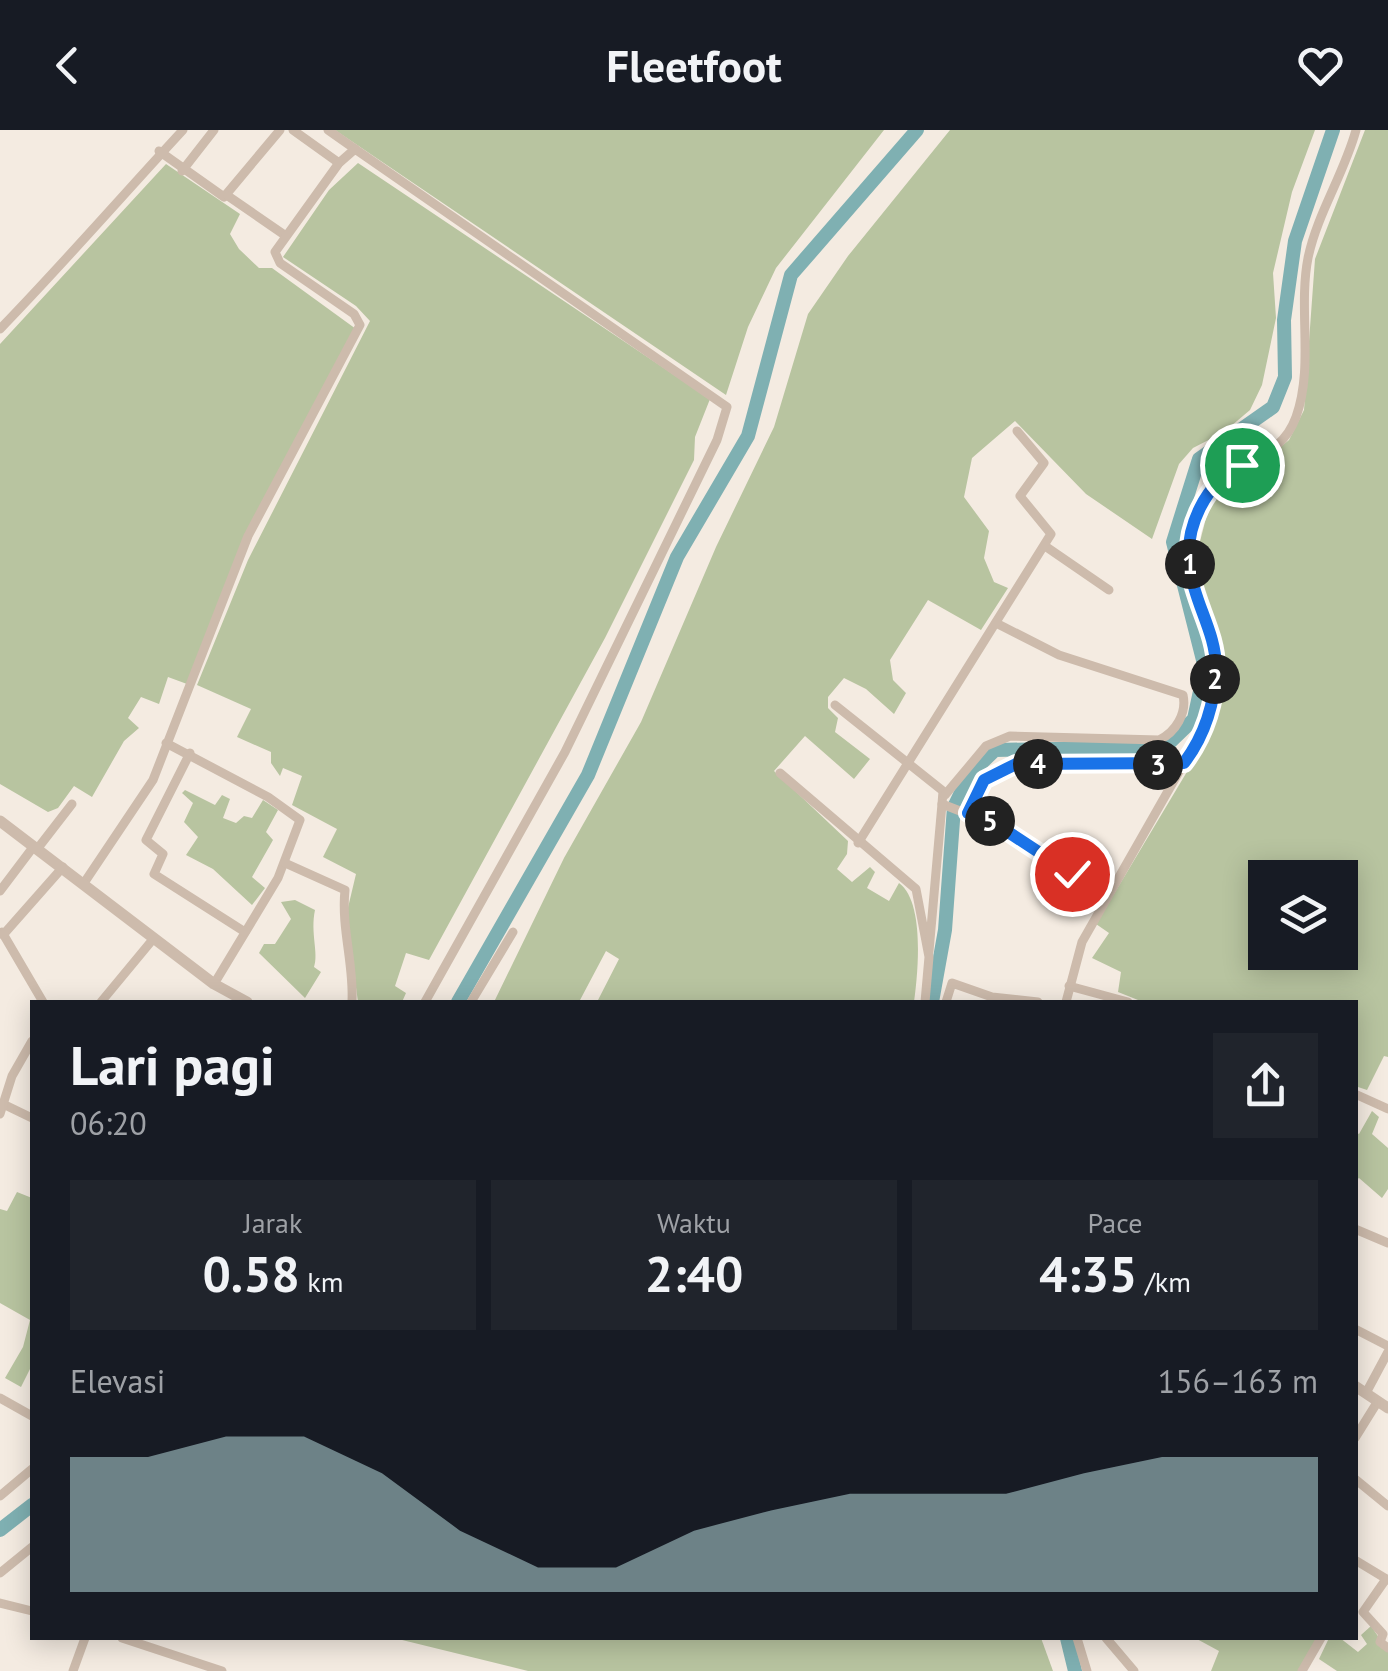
<!DOCTYPE html>
<html lang="id">
<meta charset="utf-8">
<style>
:root{--surface:#171b24;--page:#20242c;--text:#f1f3f6;--muted:#9ea1a6;--accent:#92aeb2}
body{margin:0;font-family:"PT Sans",sans-serif;background:var(--page);color:var(--text);height:100vh;display:flex;flex-direction:column;font-size:38px;white-space:nowrap}
*{box-sizing:border-box;margin:0}
p{font-size:32px;color:var(--muted)}
.icon{flex:none;width:55px;height:55px;fill:none;stroke:currentColor;stroke-width:2;stroke-linecap:round;stroke-linejoin:round}
.map{position:relative;flex:1;overflow:hidden}
.side{position:absolute;left:30px;top:870px;width:1328px;height:640px;display:flex;flex-direction:column;background:var(--surface);border-radius:0px;box-shadow:0 5px 25px #0003}
.side>*{flex:none}
.tools{position:absolute;left:1248px;top:730px;display:grid;gap:20px}
.tools a{display:grid;place-items:center;width:110px;height:110px;border-radius:0px;background:var(--surface);box-shadow:0 5px 25px #0003;font-size:50px}
.pin{position:absolute;display:grid;place-items:center;width:85px;height:85px;color:#fff;margin:-42px;border:5px solid #fff;border-radius:50%;box-shadow:0 2px 10px #0007}
.km{position:absolute;width:50px;height:50px;margin:-25px;border-radius:50%;background:#222;color:#fff;font-size:28px;line-height:50px;text-align:center}
.round{display:grid;place-items:center;flex:none;width:105px;height:105px;border-radius:0px;background:var(--page)}
.headline{display:flex;align-items:center;justify-content:space-between;height:170px;padding:0 40px}
h1{font-size:55px;font-weight:700;line-height:75px}
.metrics{display:grid;grid-template-columns:repeat(3,1fr);gap:15px;height:170px;padding:10px 40px}
.metrics div{display:grid;align-content:center;border-radius:0px;background:var(--page);text-align:center}
.metrics b{font-size:50px;font-weight:700}
.metrics small{font-size:28px;font-weight:400}
.metrics p{font-size:28px}
.chart{height:280px;padding:20px 40px}
.chart p{display:flex;justify-content:space-between}
.chart svg{width:100%;height:180px;margin-top:10px;fill:var(--accent);opacity:.7}
header{display:flex;justify-content:space-between;align-items:center;height:130px;padding:0 40px;background:var(--surface);font-size:45px;font-weight:700}
.map>svg:first-child{display:block}
.green{fill:#b8c4a0;fill-rule:evenodd}
.lines{fill:none;stroke-linecap:round;stroke-linejoin:round}
.river{stroke:#7fb0b2;stroke-width:14}
.minor{stroke:#cdbbac;stroke-width:9}
.tertiary{stroke:#cdbbac;stroke-width:11}
.route-casing{stroke:#fff;stroke-width:20}
.route{stroke:#1a73e8;stroke-width:12}
</style>
<header><svg class="icon" aria-label="back" viewBox="0 0 24 24"><path d="M15 5l-7 7 7 7"/></svg>Fleetfoot<svg class="icon" aria-label="heart" viewBox="0 0 24 24"><path d="M12 20l-8-8c-3-5 5-10 8-4 3-6 11-1 8 4z"/></svg></header>
<div class="map">
<svg width="1388" height="1541" viewBox="0 0 1388 1541">
<rect width="100%" height="100%" fill="#f4ebe1"/>
<!-- green -->
<g class="green">
<polygon points="335,0 884,0 776,138 748,197 726,265"/>
<path d="M950,0h365l-23,62 -19,81 3,45 -14,67 -12,25 -26,22 -31,16 -14,16 -27,75 -66,-45 -71,-73 -43,37 -8,39 25,34 -5,27 10,24 14,6 -27,42 -53,-30 -38,60 3,20 13,13 -12,21 -28,-25 -22,-11 -16,19v11l10,10 -3,14 35,27 -16,20 -49,-43 -31,35 74,70 -1,13 -10,15 15,13 18,-15 5,5 -8,16 22,13 10,-18c26,19 19,90 15,119h-317l22,-43 -13,-8 -27,51h-85l70,-144 77,-136 75,-175 58,-120 34,-113 40,-58z"/>
<path d="M1365,0h23v927l-4,-1 -17,34 -12,-4v-84h-212l-25,-10 3,-20 -29,-14 17,-25 -13,-9 98,-164 22,-47 7,-56 -28,-96 11,-43 17,-38 40,-19 26,-21 15,-30 11,-151zM1265,748h75v74h-75z"/>
<polygon points="358,33 710,269 695,307 694,330 605,508 429,830 406,823 395,856 406,863 402,872 358,872 346,786 356,744 323,727 337,699 292,675 302,646 283,638 280,646 271,633 271,622 237,607 251,579 197,555 248,430 370,191 356,176 283,127 329,60"/>
<polygon points="166,34 240,84 230,104 239,119 259,138 272,138 356,199 245,405 187,554 168,547 159,574 141,567 128,588 139,598 124,611 92,667 74,656 58,678 48,682 0,654 0,214"/>
<polygon points="185,660 215,675 222,665 230,669 223,688 236,693 244,686 252,688 263,670 278,680 266,702 273,710 252,747 265,758 252,775 213,739 186,725 198,707 184,692 193,673 182,663"/>
<path d="M295,770l20,10c-5,23 4,43 -1,57l7,5 -16,26 -46,-45 5,-9h11l16,-25 -10,-17z"/>
<polygon points="1372,981 1379,987 1372,1004 1388,1018 1388,1059 1382,1068 1359,1048 1355,1051 1355,1002 1359,1004"/>
<polygon points="17,1062 32,1068 32,1235 21,1257 5,1248 23,1217 30,1190 0,1173 0,1079 7,1081"/>
<polygon points="1371,1496 1388,1521 1388,1541 1337,1541 1319,1529 1329,1508 1340,1508 1358,1522 1367,1514 1361,1505"/>
<polygon points="394,1508 1041,1508 1053,1541 528,1541"/>
<polygon points="1195,1508 1317,1508 1299,1541 1211,1541 1219,1521"/>
</g>
<g class="lines">
<!-- river -->
<g class="river">
<polyline points="458,872 588,645 677,427 748,306 791,145 917,0"/>
<polyline points="932,872 945,800 954,677 970,644 995,620 1165,617 1194,589 1205,538 1173,412 1199,329 1273,277 1285,247 1284,190 1295,111 1333,0"/>
<polyline points="0,1400 32,1375"/>
<polyline points="1067,1508 1075,1541"/>
</g>
<!-- minor -->
<g class="minor">
<polyline points="293,0 339,33"/>
<polyline points="328,0 355,19"/>
<polyline points="159,21 224,67 280,0"/>
<polyline points="182,41 214,0"/>
<polyline points="228,66 286,106"/>
<path d="M0,199c63,-65 123,-134 183,-199"/>
<polyline points="1045,416 1109,460"/>
<polyline points="835,575 943,661 942,674 996,695 1107,765"/>
<polyline points="166,613 268,667 300,690 278,748 214,854"/>
<polyline points="190,623 146,710 163,724 154,744 245,802"/>
<path d="M1184,633c74,-98 -9,-146 10,-232 19,-84 81,-56 102,-114 18,-50 2,-108 12,-159 9,-44 36,-84 48,-128"/>
<polyline points="780,643 916,759 929,827 925,872"/>
<path d="M945,665l41,-49 24,-10 149,4c17,-8 28,-27 24,-45l-124,-40 -63,-32"/>
<polyline points="968,683 984,650 1016,634 1184,633 1082,812 1066,872"/>
<polyline points="858,713 1051,404 1020,366 1044,333 1017,301"/>
<polyline points="38,718 72,674"/>
<path d="M285,733l60,27c-4,38 9,74 7,112"/>
<polyline points="84,753 153,650 248,406 360,195 354,184 280,133 275,122 339,33 355,19 727,277 717,310 565,622 425,872"/>
<polyline points="0,761 34,716"/>
<polyline points="2,802 43,872"/>
<polyline points="3,805 63,737"/>
<polyline points="929,821 942,674"/>
<polyline points="1069,856 1128,872"/>
<polyline points="101,872 154,808"/>
<polyline points="471,872 513,802"/>
<polyline points="946,872 952,853 992,867 1038,872"/>
<polyline points="1355,964 1388,979"/>
<polyline points="3,974 32,988"/>
<polyline points="0,984 12,946 32,911"/>
<polyline points="1355,1099 1388,1113"/>
<polyline points="1355,1199 1388,1216"/>
<polyline points="1366,1263 1388,1222"/>
<polyline points="0,1268 32,1286"/>
<polyline points="1355,1308 1378,1271"/>
<polyline points="1355,1349 1388,1376"/>
<polyline points="0,1366 32,1339"/>
<polyline points="1355,1430 1388,1450"/>
<polyline points="0,1443 32,1417"/>
<polyline points="1386,1449 1363,1482 1383,1504 1380,1512 1388,1518"/>
<polyline points="0,1473 32,1481"/>
<polyline points="122,1508 222,1541"/>
<polyline points="1077,1508 1087,1541"/>
<polyline points="1106,1508 1134,1541"/>
<polyline points="73,1541 85,1508"/>
<polyline points="1302,1541 1321,1508"/>
</g>
<!-- tertiary -->
<g class="tertiary">
<polyline points="0,691 214,854 247,872"/>
<polyline points="1355,1256 1388,1278"/>
</g>
</g>
<g class="lines">
<defs>
<path id="route" d="M1072,744l-76,-50 -28,-11 16,-33 32,-16 168,-1c21,-28 31,-60 32,-95 0,-35 -21,-64 -26,-98 -7,-42 16,-88 52,-105"/>
</defs>
<!-- route casing -->
<use href="#route" class="route-casing"/>
<!-- route -->
<use href="#route" class="route"/>
</g>
</svg>
<div class="tools">
<a><svg class="icon" aria-label="layers" viewBox="0 0 24 24"><path d="M12 4l9 5-9 5-9-5zM3 14l9 5 9-5"/></svg></a>
</div>
<div class="pin" style="left:1242px;top:335px;background:#1e9e55"><svg class="icon" aria-label="arrive" viewBox="0 0 24 24"><path d="M6 21V4h12l-3 4 3 4H6"/></svg></div>
<div class="pin" style="left:1072px;top:744px;background:#d93025"><svg class="icon" aria-label="check" viewBox="0 0 24 24"><path d="M5 12l5 5 9-10"/></svg></div>
<b class="km" style="left:1190px;top:434px">1</b>
<b class="km" style="left:1215px;top:549px">2</b>
<b class="km" style="left:1158px;top:635px">3</b>
<b class="km" style="left:1038px;top:634px">4</b>
<b class="km" style="left:990px;top:691px">5</b>
<section class="side">
<div class="headline"><div><h1>Lari pagi</h1><p>06:20</p></div><a class="round"><svg class="icon" aria-label="share" viewBox="0 0 24 24"><path d="M12 15V3M7 8l5-5 5 5M5 13v7h14v-7"/></svg></a></div>
<div class="metrics">
<div><p>Jarak</p><b>0.58<small> km</small></b></div>
<div><p>Waktu</p><b>2:40</b></div>
<div><p>Pace</p><b>4:35<small> /km</small></b></div>
</div>
<div class="chart"><p><span>Elevasi</span>156–163 m</p>
<svg viewBox="0 0 160 44" preserveAspectRatio="none"><path d="M0 44V11L10 11L20 6L30 6L40 15L50 29L60 38L70 38L80 29L90 24L100 20L110 20L120 20L130 15L140 11L150 11L160 11V44z"/></svg>
</div>
</section>
</div>
